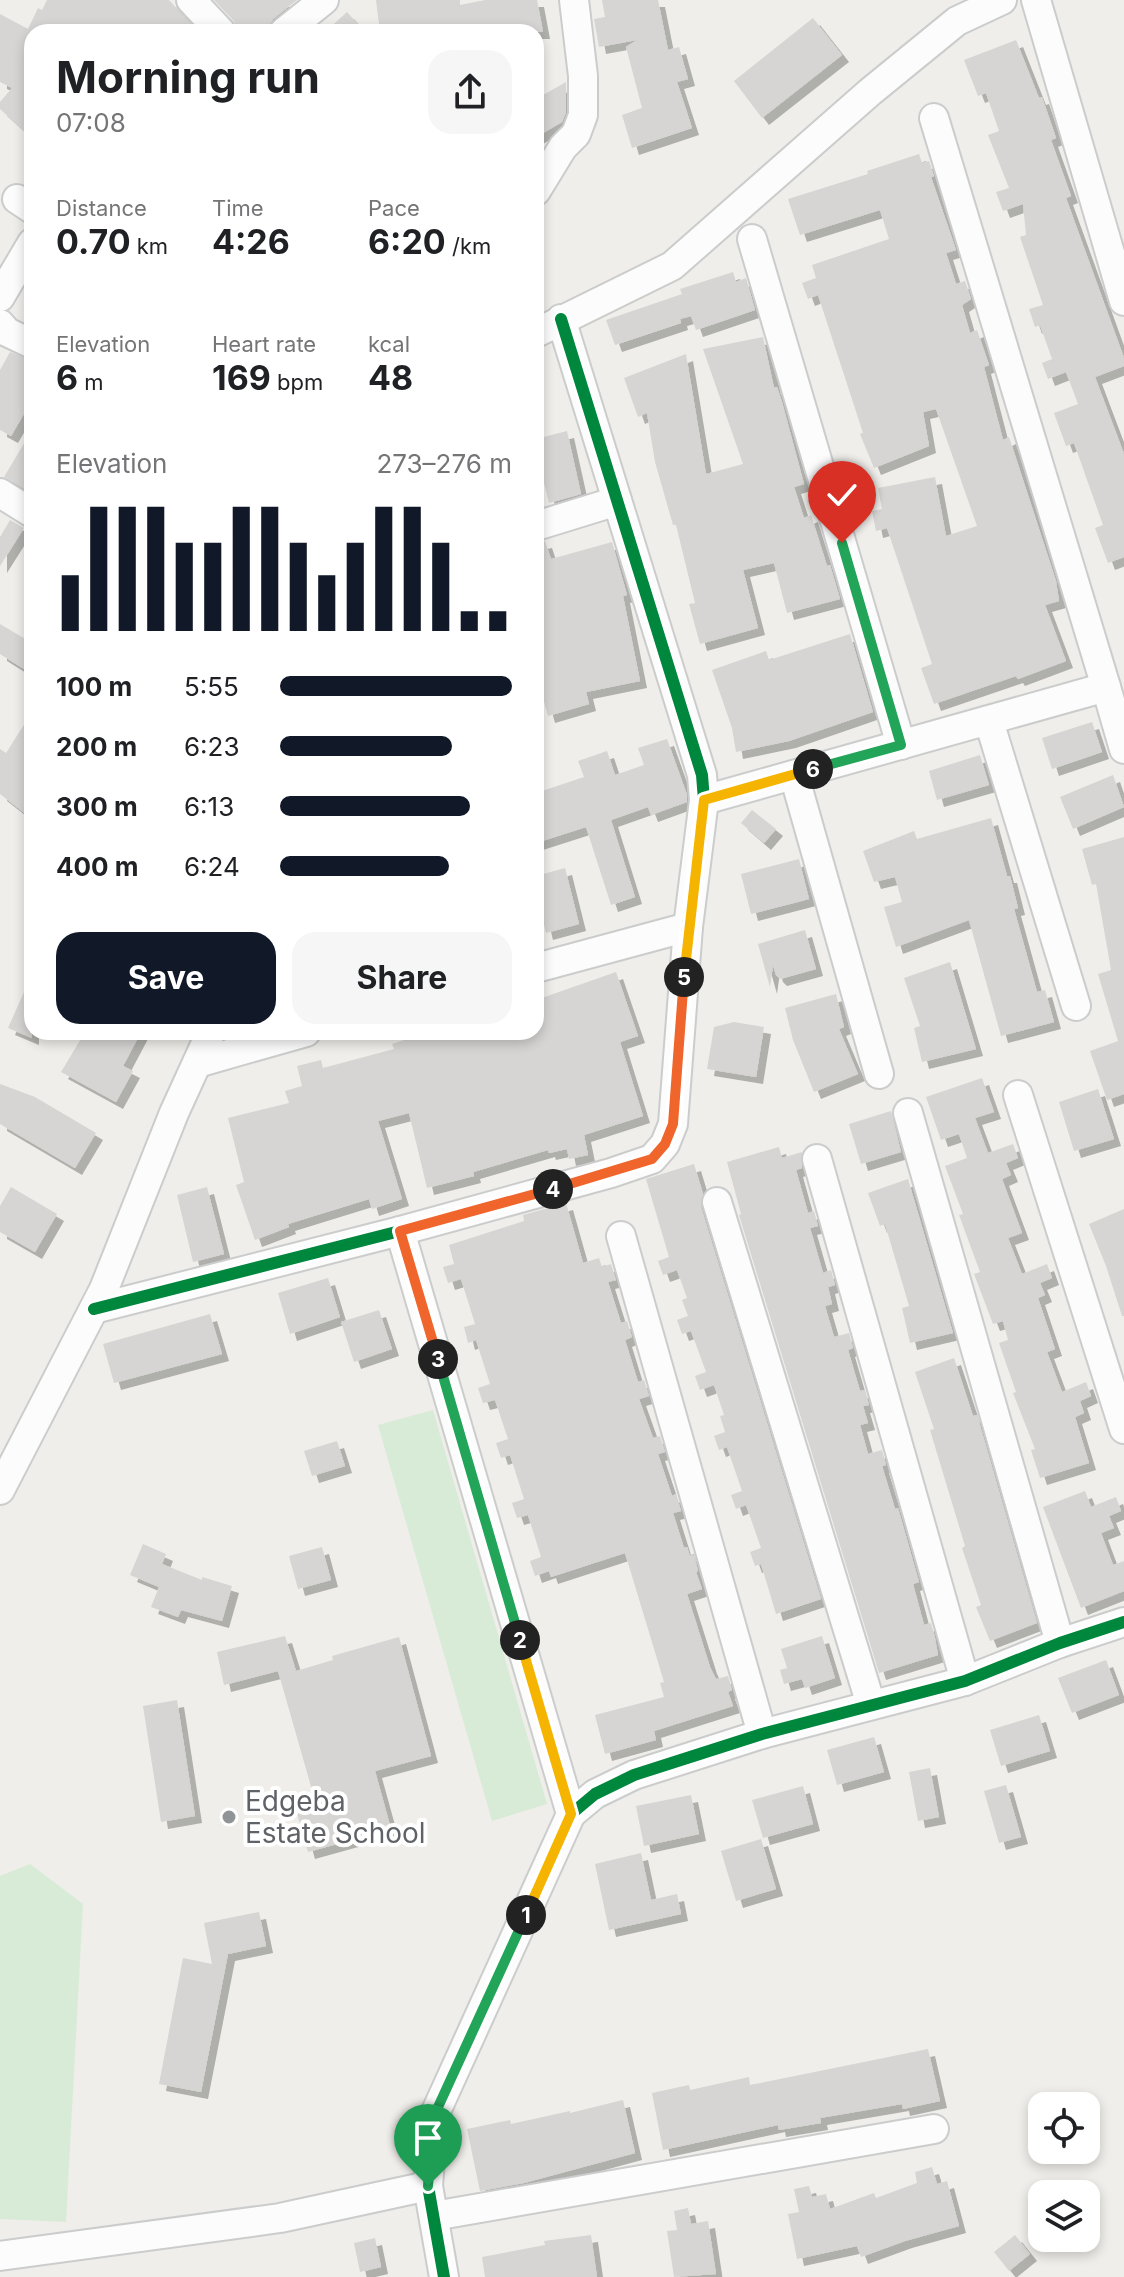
<!DOCTYPE html>
<meta charset="utf-8">
<style>
:root{--surface:#fff;--page:#f6f6f6;--text:#202124;--muted:#757577;--accent:#111827}
body{margin:0;font-family:Inter,sans-serif;background:var(--page);color:var(--text);height:100vh;display:flex;flex-direction:column;font-size:30px;white-space:nowrap}
*{box-sizing:border-box;margin:0}
p{font-size:26px;color:var(--muted)}
.icon{flex:none;width:44px;height:44px;fill:none;stroke:currentColor;stroke-width:2;stroke-linecap:round;stroke-linejoin:round}
.map{position:relative;flex:1;overflow:hidden}
.panel{position:absolute;left:24px;top:24px;width:520px;height:1016px;display:flex;flex-direction:column;background:var(--surface);border-radius:24px;box-shadow:0 4px 12px #0003}
.panel>*{flex:none}
.tools{position:absolute;left:1028px;top:2092px;display:grid;gap:16px}
.tools a{display:grid;place-items:center;width:72px;height:72px;border-radius:16px;background:var(--surface);box-shadow:0 4px 12px #0003;font-size:40px}
.pin{position:absolute;display:grid;place-items:center;width:68px;height:68px;color:#fff;margin:-82px -34px;border-radius:50% 50% 50% 0;rotate:-45deg;box-shadow:0 0 8px #0007}
.pin .icon{rotate:45deg}
.km{position:absolute;width:40px;height:40px;margin:-20px;border-radius:50%;background:#222;color:#fff;font-size:22px;line-height:40px;text-align:center}
.round{display:grid;place-items:center;flex:none;width:84px;height:84px;border-radius:24px;background:var(--page)}
.headline{display:flex;align-items:center;justify-content:space-between;height:136px;padding:0 32px}
h1{font-size:44px;font-weight:700;line-height:60px}
.figures{display:grid;grid-template-columns:repeat(3,1fr);gap:12px;height:136px;padding:8px 32px}
.figures div{display:grid;align-content:center}
.figures b{font-size:34px;font-weight:700}
.figures small{font-size:22px;font-weight:400}
.figures p{font-size:22px}
.chart{height:224px;padding:16px 32px}
.chart p{display:flex;justify-content:space-between}
.chart svg{width:100%;height:144px;margin-top:8px;stroke:var(--accent);stroke-width:6}
.cta{display:flex;gap:16px;margin-top:auto;padding:16px 32px}
.cta a{flex:1;height:92px;border-radius:24px;background:var(--accent);color:#fff;font-size:32px;font-weight:700;line-height:92px;text-align:center}
.cta a+a{background:var(--page);color:var(--text)}
ul{padding:0 32px;list-style:none;font-size:26px}
li{display:grid;grid-template-columns:128px 96px 1fr;align-items:center;height:60px}
li i{height:20px;border-radius:10px;background:var(--accent)}
.map>svg:first-child{display:block}
.green{fill:#d8ebd6}
.building{fill:#d6d5d3;filter:url(#shadow)}
.lines{fill:none;stroke-linecap:round;stroke-linejoin:round}
.minor-casing{stroke:#cbcccc;stroke-width:32}
.minor{stroke:#fdfcfc;stroke-width:28}
.cycleway-casing{stroke:#fff;stroke-width:17}
.cycleway{stroke:#00873e;stroke-width:12}
.split-1-casing{stroke:#fff;stroke-width:16}
.split-2-casing{stroke:#fff;stroke-width:16}
.split-3-casing{stroke:#fff;stroke-width:16}
.split-4-casing{stroke:#fff;stroke-width:16}
.split-5-casing{stroke:#fff;stroke-width:16}
.split-6-casing{stroke:#fff;stroke-width:16}
.split-7-casing{stroke:#fff;stroke-width:16}
.split-1{stroke:#22a559;stroke-width:10}
.split-2{stroke:#f5b400;stroke-width:10}
.split-3{stroke:#22a559;stroke-width:10}
.split-4{stroke:#f0652b;stroke-width:10}
.split-5{stroke:#f0652b;stroke-width:10}
.split-6{stroke:#f5b400;stroke-width:10}
.split-7{stroke:#22a559;stroke-width:10}
.poi-dot{fill:#919496;stroke:#fff;stroke-width:3}
.labels{text-anchor:middle;stroke-width:8;stroke-linejoin:round;paint-order:stroke}
.poi-label{font-size:28px;fill:#5f6368;stroke:#fff;text-anchor:start}
</style>
<div class="map">
<svg width="1124" height="2277" viewBox="0 0 1124 2277">
<defs>
<filter id="shadow"><feDropShadow dx="7" dy="7" stdDeviation="0" flood-color="#0004"/></filter>
</defs>
<rect width="100%" height="100%" fill="#efeeea"/>
<!-- green -->
<g class="green">
<polygon points="433,1410 547,1804 492,1821 378,1425"/>
<polygon points="30,1864 83,1904 66,2222 0,2219 0,1876"/>
</g>
<!-- building -->
<g class="building">
<polygon points="47,0 169,0 198,32 32,32 32,138 0,109 0,102 12,88 0,82 0,14 28,29 38,8 42,10"/>
<polygon points="214,0 297,0 273,19 266,32 238,32 234,21"/>
<polygon points="376,0 460,0 460,5 485,0 537,0 543,32 380,32"/>
<polygon points="602,0 658,0 668,50 679,47 688,79 677,82 692,128 632,148 622,115 642,108 626,47 637,40 599,47 594,19 605,17"/>
<polygon points="347,12 365,32 325,32"/>
<polygon points="813,18 842,55 762,118 734,81"/>
<polygon points="1016,40 1039,98 1042,97 1056,138 1051,140 1071,196 1066,198 1124,358 1124,366 1095,377 1124,454 1124,557 1108,563 1095,528 1103,525 1074,443 1066,446 1054,413 1078,404 1066,372 1048,379 1042,363 1052,359 1040,325 1035,327 1029,309 1043,305 1020,237 1026,235 1023,204 1003,211 996,192 1009,188 988,135 999,131 986,93 978,96 964,60"/>
<polygon points="566,82 566,112 562,122 536,137 536,99"/>
<polygon points="919,154 922,163 929,161 934,176 931,177 956,250 946,253 956,284 965,281 971,299 962,305 970,333 977,330 989,365 984,367 1003,440 1009,437 1056,581 1059,601 1045,605 1066,661 1018,679 1016,676 934,704 921,668 932,664 887,528 876,531 872,511 882,509 878,488 935,477 946,536 977,526 936,409 923,412 929,446 874,468 860,434 863,433 818,295 808,299 802,283 816,278 812,265 889,239 880,210 800,235 788,199 868,174 867,171"/>
<polygon points="733,272 736,282 746,278 755,310 696,330 691,316 680,319 681,323 615,345 606,320 682,294 680,289"/>
<polygon points="763,337 774,388 777,387 782,402 804,484 794,487 804,518 811,515 827,566 830,565 840,599 787,613 774,563 743,570 758,628 700,644 689,604 695,603 676,525 673,525 655,462 647,413 638,417 624,378 686,354 706,474 743,464 703,349"/>
<polygon points="10,352 32,361 32,400 11,436 0,430 0,370"/>
<polygon points="32,430 32,493 4,477"/>
<polygon points="567,431 581,494 549,503 536,450 536,439"/>
<polygon points="10,520 24,528 0,566 0,537"/>
<polygon points="545,541 551,559 612,542 627,595 623,596 640,681 586,692 589,704 548,716 536,672 536,543"/>
<polygon points="0,624 32,643 32,674 0,654"/>
<polygon points="850,634 873,712 789,741 736,752 732,728 712,670 766,651 769,660"/>
<polygon points="32,712 32,819 0,794 0,749 6,753"/>
<polygon points="1092,722 1102,752 1052,769 1042,738"/>
<polygon points="667,739 687,795 687,802 651,815 648,807 611,820 635,897 611,905 586,827 536,843 536,793 584,777 578,761 607,751 615,775 644,765 638,748"/>
<polygon points="980,755 989,785 937,800 929,771"/>
<polygon points="1113,775 1124,807 1073,829 1060,797"/>
<polygon points="752,810 776,829 764,843 741,823"/>
<polygon points="991,818 1007,876 1010,876 1018,908 1014,909 1037,992 1045,990 1054,1022 1001,1036 969,920 896,947 884,907 902,902 895,877 874,882 863,851 914,831 917,839"/>
<polygon points="1124,837 1124,1094 1107,1100 1090,1051 1118,1041 1098,974 1111,970 1096,884 1092,885 1082,849"/>
<polygon points="799,859 809,899 751,914 741,874"/>
<polygon points="565,868 579,924 546,933 536,892 536,876"/>
<polygon points="805,930 816,969 780,979 776,975 773,965 770,987 758,944"/>
<polygon points="950,962 976,1049 922,1062 914,1028 920,1026 904,978"/>
<polygon points="616,972 638,1036 620,1042 643,1116 584,1135 588,1155 569,1159 567,1149 549,1153 548,1150 473,1172 474,1176 427,1188 409,1113 378,1121 402,1199 372,1209 369,1199 288,1224 289,1227 255,1240 236,1185 244,1182 228,1118 289,1103 285,1091 302,1086 297,1066 321,1060 323,1068 394,1049 392,1044 428,1032 536,1032 536,1000"/>
<polygon points="32,974 32,1038 8,1028"/>
<polygon points="836,994 844,1027 839,1029 858,1074 814,1092 793,1040 785,1008"/>
<polygon points="734,1022 764,1027 756,1077 707,1069 714,1027"/>
<polygon points="85,1032 141,1032 123,1066 133,1071 116,1102 61,1072"/>
<polygon points="982,1078 994,1112 975,1118 988,1153 1013,1144 1018,1158 1006,1163 1011,1175 1002,1179 1022,1233 1008,1238 1022,1274 1047,1264 1052,1278 1040,1283 1045,1295 1038,1298 1055,1349 1047,1352 1062,1392 1086,1382 1091,1396 1080,1401 1084,1413 1075,1417 1089,1463 1040,1478 1031,1450 1035,1449 1013,1393 1016,1392 999,1343 1008,1340 1003,1321 993,1324 974,1274 980,1272 959,1215 963,1214 945,1166 967,1158 959,1134 941,1140 926,1097"/>
<polygon points="0,1084 35,1097 96,1133 75,1168 0,1124"/>
<polygon points="1098,1089 1114,1139 1074,1151 1059,1102"/>
<polygon points="891,1111 901,1152 861,1164 849,1124"/>
<polygon points="779,1147 782,1158 802,1152 802,1168 796,1170 808,1213 814,1211 818,1226 810,1228 823,1273 831,1270 835,1285 828,1287 832,1304 825,1306 834,1337 849,1333 853,1348 848,1350 860,1391 865,1390 869,1405 863,1406 868,1423 860,1425 868,1454 882,1450 886,1465 882,1466 895,1509 898,1508 919,1582 913,1584 924,1625 931,1623 935,1638 938,1655 879,1673 739,1215 741,1214 727,1162"/>
<polygon points="694,1164 703,1194 701,1207 821,1599 776,1614 761,1564 755,1566 750,1552 761,1548 746,1505 736,1509 731,1495 742,1491 727,1447 719,1450 714,1436 725,1432 720,1416 724,1415 714,1385 700,1390 695,1376 706,1372 691,1331 682,1334 677,1320 688,1316 682,1300 687,1298 677,1270 663,1275 658,1261 669,1257 646,1179"/>
<polygon points="908,1179 953,1333 910,1343 902,1308 909,1306 885,1224 880,1226 868,1193"/>
<polygon points="11,1187 57,1214 35,1252 0,1232 0,1206"/>
<polygon points="207,1187 224,1254 193,1262 177,1195"/>
<polygon points="566,1203 583,1263 599,1258 602,1267 611,1264 616,1280 608,1282 621,1323 627,1321 632,1337 625,1340 638,1382 644,1380 649,1396 639,1399 653,1438 660,1436 665,1452 658,1454 672,1496 676,1494 681,1511 673,1513 684,1548 687,1547 690,1556 694,1555 698,1571 696,1572 702,1589 687,1594 710,1667 716,1679 728,1676 732,1690 728,1692 733,1706 654,1731 656,1740 605,1754 595,1715 664,1697 660,1683 664,1682 625,1553 551,1577 549,1571 535,1576 530,1561 541,1557 528,1515 517,1518 512,1503 524,1499 510,1455 501,1458 496,1443 508,1439 495,1400 483,1403 478,1388 490,1384 476,1340 468,1343 464,1327 475,1324 461,1279 448,1283 443,1267 454,1264 449,1245 524,1221 523,1215"/>
<polygon points="1124,1209 1124,1316 1122,1316 1106,1266 1089,1224"/>
<polygon points="328,1278 340,1317 290,1334 278,1293"/>
<polygon points="379,1310 392,1349 354,1362 341,1322"/>
<polygon points="210,1314 222,1354 114,1383 103,1344"/>
<polygon points="954,1358 973,1416 977,1415 1037,1623 990,1641 976,1607 981,1605 962,1548 965,1546 930,1430 934,1429 915,1372"/>
<polygon points="337,1441 345,1466 312,1476 304,1451"/>
<polygon points="1085,1491 1091,1507 1116,1497 1121,1511 1109,1516 1114,1528 1101,1533 1113,1565 1124,1561 1124,1591 1081,1608 1043,1507"/>
<polygon points="143,1544 166,1554 162,1564 202,1580 202,1577 232,1586 222,1621 181,1610 178,1617 151,1607 159,1587 130,1575"/>
<polygon points="322,1547 331,1580 298,1589 289,1556"/>
<polygon points="285,1636 296,1671 333,1660 332,1656 399,1637 431,1756 375,1771 391,1829 308,1852 296,1810 316,1804 278,1671 224,1685 217,1652"/>
<polygon points="822,1636 835,1678 805,1688 802,1679 784,1684 780,1670 787,1668 781,1649"/>
<polygon points="1106,1660 1119,1695 1072,1713 1058,1678"/>
<polygon points="177,1700 195,1816 161,1822 143,1706"/>
<polygon points="1039,1715 1050,1751 1001,1766 990,1730"/>
<polygon points="874,1737 884,1772 837,1785 827,1750"/>
<polygon points="930,1768 939,1817 918,1821 909,1772"/>
<polygon points="1006,1785 1021,1837 999,1843 984,1791"/>
<polygon points="803,1786 813,1824 763,1838 752,1800"/>
<polygon points="691,1795 699,1834 644,1846 636,1806"/>
<polygon points="761,1839 776,1889 736,1901 721,1851"/>
<polygon points="641,1853 651,1900 677,1894 681,1914 609,1930 595,1864"/>
<polygon points="259,1912 266,1946 228,1954 201,2092 159,2084 183,1958 212,1964 204,1923"/>
<polygon points="928,2049 940,2101 903,2109 902,2104 820,2118 821,2123 779,2130 778,2125 663,2150 652,2093 689,2085 690,2090 749,2077 750,2085"/>
<polygon points="623,2100 635,2153 524,2183 480,2191 467,2129 510,2120 511,2124 570,2111 570,2113"/>
<polygon points="932,2167 937,2184 947,2181 959,2226 905,2241 861,2257 857,2246 797,2259 788,2214 799,2212 794,2189 809,2186 812,2197 826,2194 830,2209 874,2193 876,2198 917,2183 915,2172"/>
<polygon points="688,2208 691,2224 708,2221 716,2274 674,2277 667,2231 677,2230 674,2211"/>
<polygon points="591,2235 597,2277 485,2277 482,2257 545,2245 544,2241"/>
<polygon points="1015,2235 1030,2254 1009,2271 994,2252"/>
<polygon points="375,2238 381,2267 360,2272 354,2243"/>
</g>
<g class="lines">
<defs>
<g id="minor">
<polyline points="191,0 221,32"/>
<polyline points="1036,0 1124,301"/>
<polyline points="284,32 324,0"/>
<polyline points="934,118 1106,687"/>
<polyline points="536,191 563,147 576,134 583,115 583,76 574,0"/>
<polyline points="17,199 32,209"/>
<polyline points="752,239 901,745"/>
<polyline points="0,297 32,243"/>
<polyline points="0,324 7,332 32,344"/>
<polyline points="536,333 672,266 870,92 957,21 1002,0"/>
<polyline points="0,493 32,513"/>
<polyline points="536,526 617,501"/>
<polyline points="989,721 1076,1006"/>
<polyline points="794,775 879,1074"/>
<polyline points="704,800 1106,687 1124,749"/>
<polyline points="536,968 688,927"/>
<polyline points="197,1063 306,1032"/>
<polyline points="1018,1095 1124,1429"/>
<polyline points="908,1113 1060,1643"/>
<polyline points="817,1159 965,1681"/>
<polyline points="717,1202 871,1705"/>
<polyline points="400,1231 571,1814"/>
<polyline points="621,1236 762,1734"/>
<polyline points="94,1309 400,1231 611,1173 652,1159 665,1144 673,1124 688,927 704,800 702,775 561,319"/>
<polyline points="0,1490 104,1289 174,1113 211,1032"/>
<polyline points="434,2216 934,2129"/>
<polyline points="0,2256 280,2218 428,2186"/>
<polyline points="444,2277 428,2186 433,2118 571,1814 595,1794 634,1775 762,1734 965,1681 1060,1643 1124,1622"/>
</g>
</defs>
<!-- minor casing -->
<use href="#minor" class="minor-casing"/>
<!-- minor -->
<use href="#minor" class="minor"/>
<defs>
<g id="cycleway">
<polyline points="94,1309 400,1231 611,1173 652,1159 665,1144 673,1124 688,927 704,800 702,775 561,319"/>
<polyline points="444,2277 428,2186 433,2118 571,1814 595,1794 634,1775 762,1734 965,1681 1060,1643 1124,1622"/>
</g>
</defs>
<!-- cycleway casing -->
<use href="#cycleway" class="cycleway-casing"/>
<!-- cycleway -->
<use href="#cycleway" class="cycleway"/>
</g>
<g class="lines">
<defs>
<polyline id="split-1" points="428,2186 433,2118 526,1915"/>
<polyline id="split-2" points="520,1640 571,1814 526,1915"/>
<polyline id="split-3" points="438,1359 520,1640"/>
<polyline id="split-4" points="438,1359 400,1231 553,1189"/>
<polyline id="split-5" points="553,1189 652,1159 665,1144 673,1124 684,977"/>
<polyline id="split-6" points="684,977 704,800 813,769"/>
<polyline id="split-7" points="813,769 901,745 842,543"/>
</defs>
<!-- split-1 casing -->
<use href="#split-1" class="split-1-casing"/>
<!-- split-2 casing -->
<use href="#split-2" class="split-2-casing"/>
<!-- split-3 casing -->
<use href="#split-3" class="split-3-casing"/>
<!-- split-4 casing -->
<use href="#split-4" class="split-4-casing"/>
<!-- split-5 casing -->
<use href="#split-5" class="split-5-casing"/>
<!-- split-6 casing -->
<use href="#split-6" class="split-6-casing"/>
<!-- split-7 casing -->
<use href="#split-7" class="split-7-casing"/>
<!-- split-1 -->
<use href="#split-1" class="split-1"/>
<!-- split-2 -->
<use href="#split-2" class="split-2"/>
<!-- split-3 -->
<use href="#split-3" class="split-3"/>
<!-- split-4 -->
<use href="#split-4" class="split-4"/>
<!-- split-5 -->
<use href="#split-5" class="split-5"/>
<!-- split-6 -->
<use href="#split-6" class="split-6"/>
<!-- split-7 -->
<use href="#split-7" class="split-7"/>
</g>
<!-- markers -->
<circle class="poi-dot" cx="229" cy="1817" r="8"/>
<g class="labels">
<!-- poi labels -->
<g class="poi-label">
<text x="245" y="1811">Edgeba<tspan x="245" dy="32">Estate School</tspan></text>
</g>
</g>
</svg>
<div class="tools">
<a><svg class="icon" aria-label="locate" viewBox="0 0 24 24"><circle cx="12" cy="12" r="6"/><path d="M12 2v4M12 18v4M2 12h4M18 12h4"/></svg></a>
<a><svg class="icon" aria-label="layers" viewBox="0 0 24 24"><path d="M12 4l9 5-9 5-9-5zM3 14l9 5 9-5"/></svg></a>
</div>
<div class="pin" style="left:428px;top:2186px;background:#1e9e55"><svg class="icon" aria-label="arrive" viewBox="0 0 24 24"><path d="M6 21V4h12l-3 4 3 4H6"/></svg></div>
<div class="pin" style="left:842px;top:543px;background:#d93025"><svg class="icon" aria-label="check" viewBox="0 0 24 24"><path d="M5 12l5 5 9-10"/></svg></div>
<b class="km" style="left:526px;top:1915px">1</b>
<b class="km" style="left:520px;top:1640px">2</b>
<b class="km" style="left:438px;top:1359px">3</b>
<b class="km" style="left:553px;top:1189px">4</b>
<b class="km" style="left:684px;top:977px">5</b>
<b class="km" style="left:813px;top:769px">6</b>
<section class="panel">
<div class="headline"><div><h1>Morning run</h1><p>07:08</p></div><a class="round"><svg class="icon" aria-label="share" viewBox="0 0 24 24"><path d="M12 15V3M7 8l5-5 5 5M5 13v7h14v-7"/></svg></a></div>
<div class="figures">
<div><p>Distance</p><b>0.70<small> km</small></b></div>
<div><p>Time</p><b>4:26</b></div>
<div><p>Pace</p><b>6:20<small> /km</small></b></div>
</div>
<div class="figures">
<div><p>Elevation</p><b>6<small> m</small></b></div>
<div><p>Heart rate</p><b>169<small> bpm</small></b></div>
<div><p>kcal</p><b>48</b></div>
</div>
<div class="chart"><p><span>Elevation</span>273–276 m</p>
<svg viewBox="0 0 160 44" preserveAspectRatio="none"><path d="M5 44V27M15 44V6M25 44V6M35 44V6M45 44V17M55 44V17M65 44V6M75 44V6M85 44V17M95 44V27M105 44V17M115 44V6M125 44V6M135 44V17M145 44V38M155 44V38"/></svg>
</div>
<ul>
<li><b>100 m</b>5:55<i style="width:100%"></i></li>
<li><b>200 m</b>6:23<i style="width:74%"></i></li>
<li><b>300 m</b>6:13<i style="width:82%"></i></li>
<li><b>400 m</b>6:24<i style="width:73%"></i></li>
</ul>
<div class="cta"><a>Save</a><a>Share</a></div>
</section>
</div>
